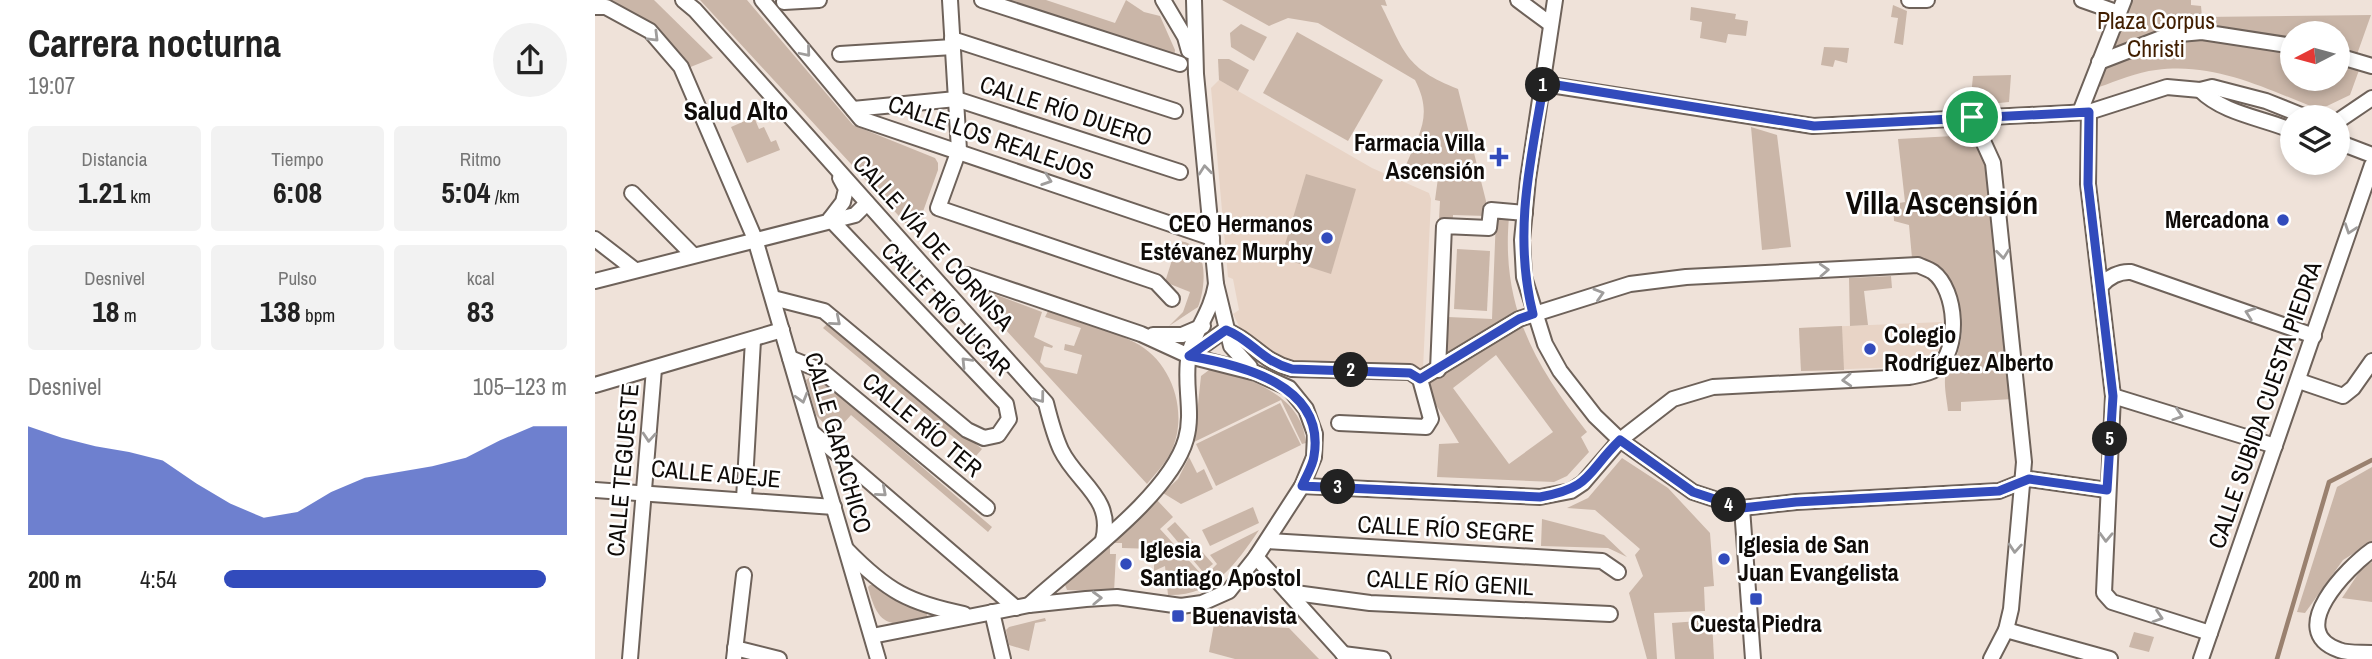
<!DOCTYPE html>
<html lang="es">
<meta charset="utf-8">
<style>
:root{--surface:#fff;--page:#f2f2f2;--text:#222;--muted:#767676;--accent:#324bbc}
body{margin:0;font-family:"Archivo Narrow",sans-serif;background:var(--page);color:var(--text);height:100vh;display:flex;flex-direction:column;font-size:26px;white-space:nowrap}
*{box-sizing:border-box;margin:0}
p{font-size:23px;color:var(--muted)}
.icon{flex:none;width:38px;height:38px;fill:none;stroke:currentColor;stroke-width:2;stroke-linecap:round;stroke-linejoin:round}
.map{position:relative;flex:1;overflow:hidden}
.panel{display:flex;flex-direction:column;background:var(--surface);width:595px}
.panel>*{flex:none}
.needle{width:46px;rotate:264deg}
.buttons{position:absolute;left:1685px;top:21px;display:grid;gap:14px}
.buttons a{display:grid;place-items:center;width:70px;height:70px;border-radius:50%;background:var(--surface);box-shadow:0 4px 10px #0003;font-size:35px}
.pin{position:absolute;display:grid;place-items:center;width:60px;height:60px;color:#fff;margin:-30px;border:4px solid #fff;border-radius:50%;box-shadow:0 2px 7px #0007}
.km{position:absolute;width:35px;height:35px;margin:-18px;border-radius:50%;background:#222;color:#fff;font-size:19px;line-height:35px;text-align:center}
.round{display:grid;place-items:center;flex:none;width:74px;height:74px;border-radius:37px;background:var(--page)}
.head{display:flex;align-items:center;justify-content:space-between;height:119px;padding:0 28px}
h1{font-size:38px;font-weight:700;line-height:52px}
.metrics{display:grid;grid-template-columns:repeat(3,1fr);gap:10px;height:119px;padding:7px 28px}
.metrics div{display:grid;align-content:center;border-radius:7px;background:var(--page);text-align:center}
.metrics b{font-size:30px;font-weight:700}
.metrics small{font-size:19px;font-weight:400}
.metrics p{font-size:19px}
.chart{height:196px;padding:14px 28px}
.chart p{display:flex;justify-content:space-between}
.chart svg{width:100%;height:126px;margin-top:7px;fill:var(--accent);opacity:.7}
ul{padding:0 28px;list-style:none;font-size:23px}
li{display:grid;grid-template-columns:112px 84px 1fr;align-items:center;height:52px}
li i{height:18px;border-radius:9px;background:var(--accent)}
main{display:flex;flex:1;min-height:0}
.map>svg:first-child{display:block}
.built{fill:#e8d4c6}
.green{fill:#cab6a8;fill-rule:evenodd}
.lines{fill:none;stroke-linecap:round;stroke-linejoin:round}
.stream{stroke:#9a816f;stroke-width:4.5}
.street-casing{stroke:#6e625a;stroke-width:18}
.street{stroke:#fff;stroke-width:14}
.oneway{stroke:#9f9d9c}
.route-casing{stroke:#fff;stroke-width:14}
.route{stroke:#324bbc;stroke-width:9}
.poi-dot{fill:#324bbc;stroke:#fff;stroke-width:2.5}
.labels{text-anchor:middle;stroke-width:5;stroke-linejoin:round;paint-order:stroke}
.park-label{font-size:24px;fill:#411e00;stroke:#fff}
.street-label{font-size:24px;fill:#0f0b08;stroke:#fff}
.poi-label{font-size:24px;font-weight:bold;fill:#0f0b08;stroke:#fff;text-anchor:start}
.neighbourhood-label{font-size:26px;font-weight:bold;fill:#0f0b08;stroke:#fff}
.district-label{font-size:32px;font-weight:bold;fill:#0f0b08;stroke:#fff}
</style>
<main>
<section class="panel">
<div class="head"><div><h1>Carrera nocturna</h1><p>19:07</p></div><a class="round"><svg class="icon" aria-label="share" viewBox="0 0 24 24"><path d="M12 15V3M7 8l5-5 5 5M5 13v7h14v-7"/></svg></a></div>
<div class="metrics">
<div><p>Distancia</p><b>1.21<small> km</small></b></div>
<div><p>Tiempo</p><b>6:08</b></div>
<div><p>Ritmo</p><b>5:04<small> /km</small></b></div>
</div>
<div class="metrics">
<div><p>Desnivel</p><b>18<small> m</small></b></div>
<div><p>Pulso</p><b>138<small> bpm</small></b></div>
<div><p>kcal</p><b>83</b></div>
</div>
<div class="chart"><p><span>Desnivel</span>105–123 m</p>
<svg viewBox="0 0 160 44" preserveAspectRatio="none"><path d="M0 44V6L10 10L20 13L30 15L40 18L50 26L60 33L70 38L80 36L90 29L100 24L110 22L120 20L130 17L140 11L150 6L160 6V44z"/></svg>
</div>
<ul>
<li><b>200 m</b>4:54<i style="width:94%"></i></li>
</ul>
</section>
<div class="map">
<svg width="1777" height="659" viewBox="0 0 1777 659">
<rect width="100%" height="100%" fill="#efe2d9"/>
<!-- built -->
<g class="built">
<polygon points="624,80 777,168 834,193 836,199 828,369 690,362 656,343 645,328 638,314 644,310 638,279 633,277 616,88"/>
<polygon points="1347,322 1347,345 1336,361 1329,366 1206,371 1204,328"/>
</g>
<!-- green -->
<g class="green">
<polygon points="1,0 59,0 118,58 93,68"/>
<polygon points="105,0 152,0 258,125 340,158 343,163 343,170 326,217 314,227"/>
<polygon points="397,0 451,0 520,23 531,0 549,12 565,16 580,50 579,60"/>
<path d="M627,0h163l2,6 -6,-1c24,48 24,63 77,84l28,112v15l-33,-1 -5,102 44,2 4,-102h13c-8,89 25,147 78,215l-6,5 8,15 -22,24 -13,6 -117,-5 2,-33 20,-1 -24,-40 -12,-34 8,-6 9,-162 -5,-1 3,-22 -32,-13c14,-33 27,-50 9,-85l-97,-57 -30,-5 -19,8zM901,355l57,77 -44,32 -56,-76z"/>
<path d="M1537,0h59v5l10,1 1,11 169,-2 -16,45 7,2 -12,33 -23,11 -14,1c-51,-20 -100,-45 -157,-37 -19,2 -39,11 -57,17zM1698,33h45v46h-45z"/>
<polygon points="1298,5 1312,11 1308,45 1299,43 1303,18 1296,17"/>
<polygon points="1096,7 1141,14 1140,19 1153,21 1151,36 1133,34 1131,43 1105,38 1107,22 1095,20"/>
<polygon points="646,24 672,37 659,61 636,47 635,33"/>
<polygon points="702,32 788,80 753,141 668,93"/>
<polygon points="1229,47 1254,48 1252,63 1240,60 1238,67 1226,65"/>
<polygon points="623,59 634,59 654,70 643,91 624,80"/>
<polygon points="1416,75 1414,102 1375,106 1378,76"/>
<polygon points="159,117 164,129 169,127 176,142 181,140 185,150 152,163 136,127"/>
<polygon points="1156,127 1182,135 1196,247 1167,250"/>
<path d="M1377,135l15,29 26,235 -52,3v9h-13c-1,-11 -5,-27 -2,-38 2,-6 8,-12 11,-18 15,-45 -5,-79 -45,-97l-3,-33 -15,-4 -1,-17 12,-2 -7,-63z"/>
<polygon points="711,174 761,189 736,274 686,258"/>
<path d="M583,241c32,1 28,46 20,66l-29,19 14,-14 7,-20 -25,-10z"/>
<polygon points="862,249 895,251 892,311 859,309"/>
<polygon points="1296,276 1297,288 1269,291 1273,325 1255,326 1254,278"/>
<path d="M367,282l80,30 -8,25 19,9 -1,2 -8,-2 -4,16 5,5 32,7 5,-19 -18,-5 1,-6 9,2 7,-18 -36,-11 3,-6c28,10 59,18 86,31 39,19 56,73 36,112 -6,11 -15,20 -23,30z"/>
<polygon points="233,323 387,449 381,456 228,328"/>
<polygon points="1247,326 1249,370 1206,371 1204,328"/>
<path d="M618,367l9,1c36,16 80,29 84,75l-4,1 -21,-44 -87,42 7,-66z"/>
<polygon points="215,377 235,388 397,527 393,532 256,415 239,434 221,415 211,380"/>
<polygon points="685,403 706,445 621,486 601,444"/>
<polygon points="594,457 602,473 609,469 618,489 586,504 568,493 583,479"/>
<polygon points="1027,458 1073,488 1115,533 1119,586 1109,587 1110,611 1059,613 1062,659 1052,659 1034,593 1048,576 1040,555 1045,549 1000,510 972,508 993,498"/>
<polygon points="1777,467 1777,542 1748,560 1710,613 1702,612 1742,487"/>
<path d="M561,499l17,18 -13,12 44,48 13,-13 -7,-9 49,-25c-24,35 -45,66 -91,65l-3,-29 -11,5v-22l-32,-1v-5h-12v11h6l-2,38 -47,-2 -2,-5 5,-8z"/>
<polygon points="658,507 664,523 615,546 607,530"/>
<polygon points="947,519 1009,535 1032,557 1013,548 946,546"/>
<polygon points="580,522 618,564 608,572 572,529"/>
<polygon points="1777,562 1777,602 1747,598 1767,568"/>
<path d="M275,585h6l50,26 2,8c-38,9 -50,8 -60,-32z"/>
<polygon points="450,618 451,621 440,623 434,651 414,645 411,630 414,627"/>
<polygon points="1117,620 1119,659 1080,659 1077,623"/>
<polygon points="619,624 694,628 724,659 640,659 614,652"/>
<polygon points="1539,632 1559,637 1554,652 1534,647"/>
</g>
<g class="lines">
<!-- stream -->
<polyline class="stream" points="1682,659 1734,482 1777,460"/>
<defs>
<g id="street">
<path d="M88,0l12,10 351,393c4,16 8,32 15,47 16,33 53,48 42,90"/>
<polyline points="167,0 266,119 617,238"/>
<polyline points="355,0 364,150 343,208 561,282 577,299"/>
<polyline points="387,0 585,64"/>
<polyline points="568,0 590,37 594,51"/>
<polyline points="599,0 601,74 621,284 636,346 655,367"/>
<polyline points="923,0 954,23"/>
<polyline points="960,0 933,179 927,240 929,277 950,344 965,371 1000,416 1025,440 1098,492 1147,508 1201,502 1404,491 1434,479 1512,490"/>
<polyline points="1314,0 1332,0"/>
<polyline points="1487,0 1524,13"/>
<polyline points="189,2 224,0"/>
<polyline points="0,7 11,7 55,31 86,67 160,239 283,659"/>
<polyline points="357,39 580,111"/>
<polyline points="245,54 358,47"/>
<polyline points="1743,56 1777,66"/>
<polyline points="1504,62 1574,35 1607,32 1698,46"/>
<polyline points="949,84 1218,126 1494,112 1572,87 1605,90 1617,87 1671,101 1711,117"/>
<path d="M1605,90c24,24 63,28 93,41"/>
<polyline points="258,109 361,99 585,172"/>
<polyline points="1485,112 1529,0"/>
<polyline points="1494,112 1493,184 1518,396 1509,593 1517,602 1615,633"/>
<polyline points="1377,117 1398,163 1429,462 1416,609 1411,630 1396,659"/>
<polyline points="1743,121 1777,98"/>
<polyline points="1743,142 1777,155"/>
<polyline points="37,193 98,255"/>
<polyline points="235,219 248,202 251,189 245,178"/>
<polyline points="0,239 40,270"/>
<polyline points="0,281 260,215 272,203"/>
<path d="M1506,286c7,-9 19,-15 30,-14l183,64"/>
<polyline points="178,298 229,311 372,430 389,438 403,435 414,419 411,404 235,219"/>
<polyline points="558,335 587,335 608,326"/>
<path d="M594,356l36,-26c27,10 36,31 67,39l118,3 10,7 11,40 -5,8 -87,-4"/>
<polyline points="195,358 227,371 392,508"/>
<polyline points="843,370 849,226 894,228 896,210 930,213"/>
<polyline points="1704,381 1748,396 1758,388 1777,361"/>
<polyline points="0,385 187,330"/>
<polyline points="1518,396 1680,446"/>
<polyline points="218,433 421,608"/>
<path d="M707,486l238,11 31,-6 12,-8 37,-43 53,-41 40,-12 196,-10c9,-2 20,-3 27,-8 25,-19 21,-79 -3,-97 -4,-3 -11,-5 -15,-7l-232,12 -56,7 -111,35 -99,60"/>
<polyline points="0,490 239,507"/>
<polyline points="149,499 158,340"/>
<polyline points="1147,508 1158,659"/>
<polyline points="673,541 1007,561 1023,572"/>
<path d="M252,550c40,41 62,53 117,64"/>
<path d="M1777,550c-24,17 -88,81 -33,100 10,4 23,2 33,3"/>
<polyline points="661,557 753,659"/>
<polyline points="693,592 775,603 1015,614"/>
<path d="M434,605c45,-42 141,-109 157,-166 8,-28 -3,-56 3,-85 6,-25 22,-41 27,-70"/>
<polyline points="397,612 408,659"/>
<polyline points="1411,630 1515,659"/>
<polyline points="277,636 434,605 491,599 522,597 586,606 607,603 634,591 661,557 707,486 719,457 720,434 711,409 694,388 661,373 594,356 546,334 372,275"/>
<polyline points="140,648 184,659"/>
<polyline points="748,654 788,659"/>
<polyline points="35,659 59,369"/>
<polyline points="139,659 149,575"/>
<polyline points="1606,659 1777,165"/>
</g>
</defs>
<!-- street casing -->
<use href="#street" class="street-casing"/>
<!-- street -->
<use href="#street" class="street"/>
</g>
<!-- one-way arrows -->
<defs><path id="oneway-chevron" d="M-2-3.5L2.5 0L-2 3.5" fill="none" stroke-width="1.6" stroke-linecap="round" stroke-linejoin="round" transform="scale(1.75)"/></defs>
<g class="oneway">
<use href="#oneway-chevron" transform="translate(59 37) rotate(45)"/>
<use href="#oneway-chevron" transform="translate(211 52) rotate(50)"/>
<use href="#oneway-chevron" transform="translate(610 170) rotate(-96)"/>
<use href="#oneway-chevron" transform="translate(452 180) rotate(19)"/>
<use href="#oneway-chevron" transform="translate(1755 229) rotate(109)"/>
<use href="#oneway-chevron" transform="translate(1408 254) rotate(84)"/>
<use href="#oneway-chevron" transform="translate(1229 270) rotate(-3)"/>
<use href="#oneway-chevron" transform="translate(1004 294) rotate(-17)"/>
<use href="#oneway-chevron" transform="translate(1655 313) rotate(-161)"/>
<use href="#oneway-chevron" transform="translate(241 321) rotate(40)"/>
<use href="#oneway-chevron" transform="translate(371 362) rotate(-134)"/>
<use href="#oneway-chevron" transform="translate(1252 380) rotate(177)"/>
<use href="#oneway-chevron" transform="translate(207 398) rotate(74)"/>
<use href="#oneway-chevron" transform="translate(445 398) rotate(53)"/>
<use href="#oneway-chevron" transform="translate(1583 415) rotate(18)"/>
<use href="#oneway-chevron" transform="translate(54 437) rotate(94)"/>
<use href="#oneway-chevron" transform="translate(287 492) rotate(41)"/>
<use href="#oneway-chevron" transform="translate(1511 537) rotate(92)"/>
<use href="#oneway-chevron" transform="translate(1420 548) rotate(94)"/>
<use href="#oneway-chevron" transform="translate(502 598) rotate(-2)"/>
<use href="#oneway-chevron" transform="translate(1563 617) rotate(18)"/>
</g>
<g class="lines">
<defs>
<path id="route" d="M949,83l270,43 275,-14 -1,72 25,212 -6,94 -78,-11 -30,12 -203,11 -54,6 -49,-16 -73,-52c-34,33 -28,48 -80,57l-238,-11c4,-10 11,-20 12,-30 12,-71 -72,-91 -125,-100l37,-26c26,10 35,31 66,39l118,4 10,6 99,-60 14,-5c-20,-79 -3,-152 11,-231z"/>
</defs>
<!-- route casing -->
<use href="#route" class="route-casing"/>
<!-- route -->
<use href="#route" class="route"/>
</g>
<!-- markers -->
<g class="poi-dot">
<path d="M900.5 146.5h7v7h7v7h-7v7h-7v-7h-7v-7h7z"/>
<circle cx="1688" cy="220" r="7"/>
<circle cx="732" cy="238" r="7"/>
<circle cx="1275" cy="349" r="7"/>
<circle cx="1129" cy="559" r="7"/>
<circle cx="531" cy="564" r="7"/>
<rect x="1154" y="592" width="14" height="14" rx="3.5"/>
<rect x="576" y="609" width="14" height="14" rx="3.5"/>
</g>
<g class="labels">
<!-- park labels -->
<g class="park-label">
<text x="1561" y="29">Plaza Corpus<tspan x="1561" dy="28">Christi</tspan></text>
</g>
<!-- street labels -->
<g class="street-label">
<text transform="translate(471 111) rotate(18)" y="8">CALLE RÍO DUERO</text>
<text transform="translate(396 138) rotate(19)" y="8">CALLE LOS REALEJOS</text>
<text transform="translate(338 243) rotate(48)" y="8">CALLE VÍA DE CORNISA</text>
<text transform="translate(351 309) rotate(46)" y="8">CALLE RÍO JUCAR</text>
<text transform="translate(1670 405) rotate(-71)" y="8">CALLE SUBIDA CUESTA PIEDRA</text>
<text transform="translate(327 425) rotate(40)" y="8">CALLE RÍO TER</text>
<text transform="translate(243 443) rotate(74)" y="8">CALLE GARACHICO</text>
<text transform="translate(28 470) rotate(-85)" y="8">CALLE TEGUESTE</text>
<text transform="translate(121 474) rotate(5)" y="8">CALLE ADEJE</text>
<text transform="translate(851 529) rotate(3)" y="8">CALLE RÍO SEGRE</text>
<text transform="translate(855 583) rotate(3)" y="8">CALLE RÍO GENIL</text>
</g>
<!-- poi labels -->
<g class="poi-label">
<text x="890" y="151" text-anchor="end">Farmacia Villa<tspan x="890" dy="28">Ascensión</tspan></text>
<text x="1674" y="228" text-anchor="end">Mercadona</text>
<text x="718" y="232" text-anchor="end">CEO Hermanos<tspan x="718" dy="28">Estévanez Murphy</tspan></text>
<text x="1289" y="343">Colegio<tspan x="1289" dy="28">Rodríguez Alberto</tspan></text>
<text x="1143" y="553">Iglesia de San<tspan x="1143" dy="28">Juan Evangelista</tspan></text>
<text x="545" y="558">Iglesia<tspan x="545" dy="28">Santiago Apostol</tspan></text>
<text x="597" y="624">Buenavista</text>
<text x="1161" y="632" text-anchor="middle">Cuesta Piedra</text>
</g>
<!-- neighbourhood labels -->
<g class="neighbourhood-label">
<text x="141" y="120">Salud Alto</text>
</g>
<!-- district labels -->
<g class="district-label">
<text x="1347" y="214">Villa Ascensión</text>
</g>
</g>
</svg>
<div class="buttons">
<a><svg class="needle" viewBox="-14 -14 28 28"><path d="M0-13l5 13h-10z" fill="#e53935"/><path d="M0 13l5-13h-10z" fill="#767676"/></svg></a>
<a><svg class="icon" aria-label="layers" viewBox="0 0 24 24"><path d="M12 4l9 5-9 5-9-5zM3 14l9 5 9-5"/></svg></a>
</div>
<div class="pin" style="left:1377px;top:117px;background:#1e9e55"><svg class="icon" aria-label="arrive" viewBox="0 0 24 24"><path d="M6 21V4h12l-3 4 3 4H6"/></svg></div>
<b class="km" style="left:948px;top:85px">1</b>
<b class="km" style="left:756px;top:370px">2</b>
<b class="km" style="left:743px;top:487px">3</b>
<b class="km" style="left:1134px;top:505px">4</b>
<b class="km" style="left:1515px;top:439px">5</b>
</div>
</main>
